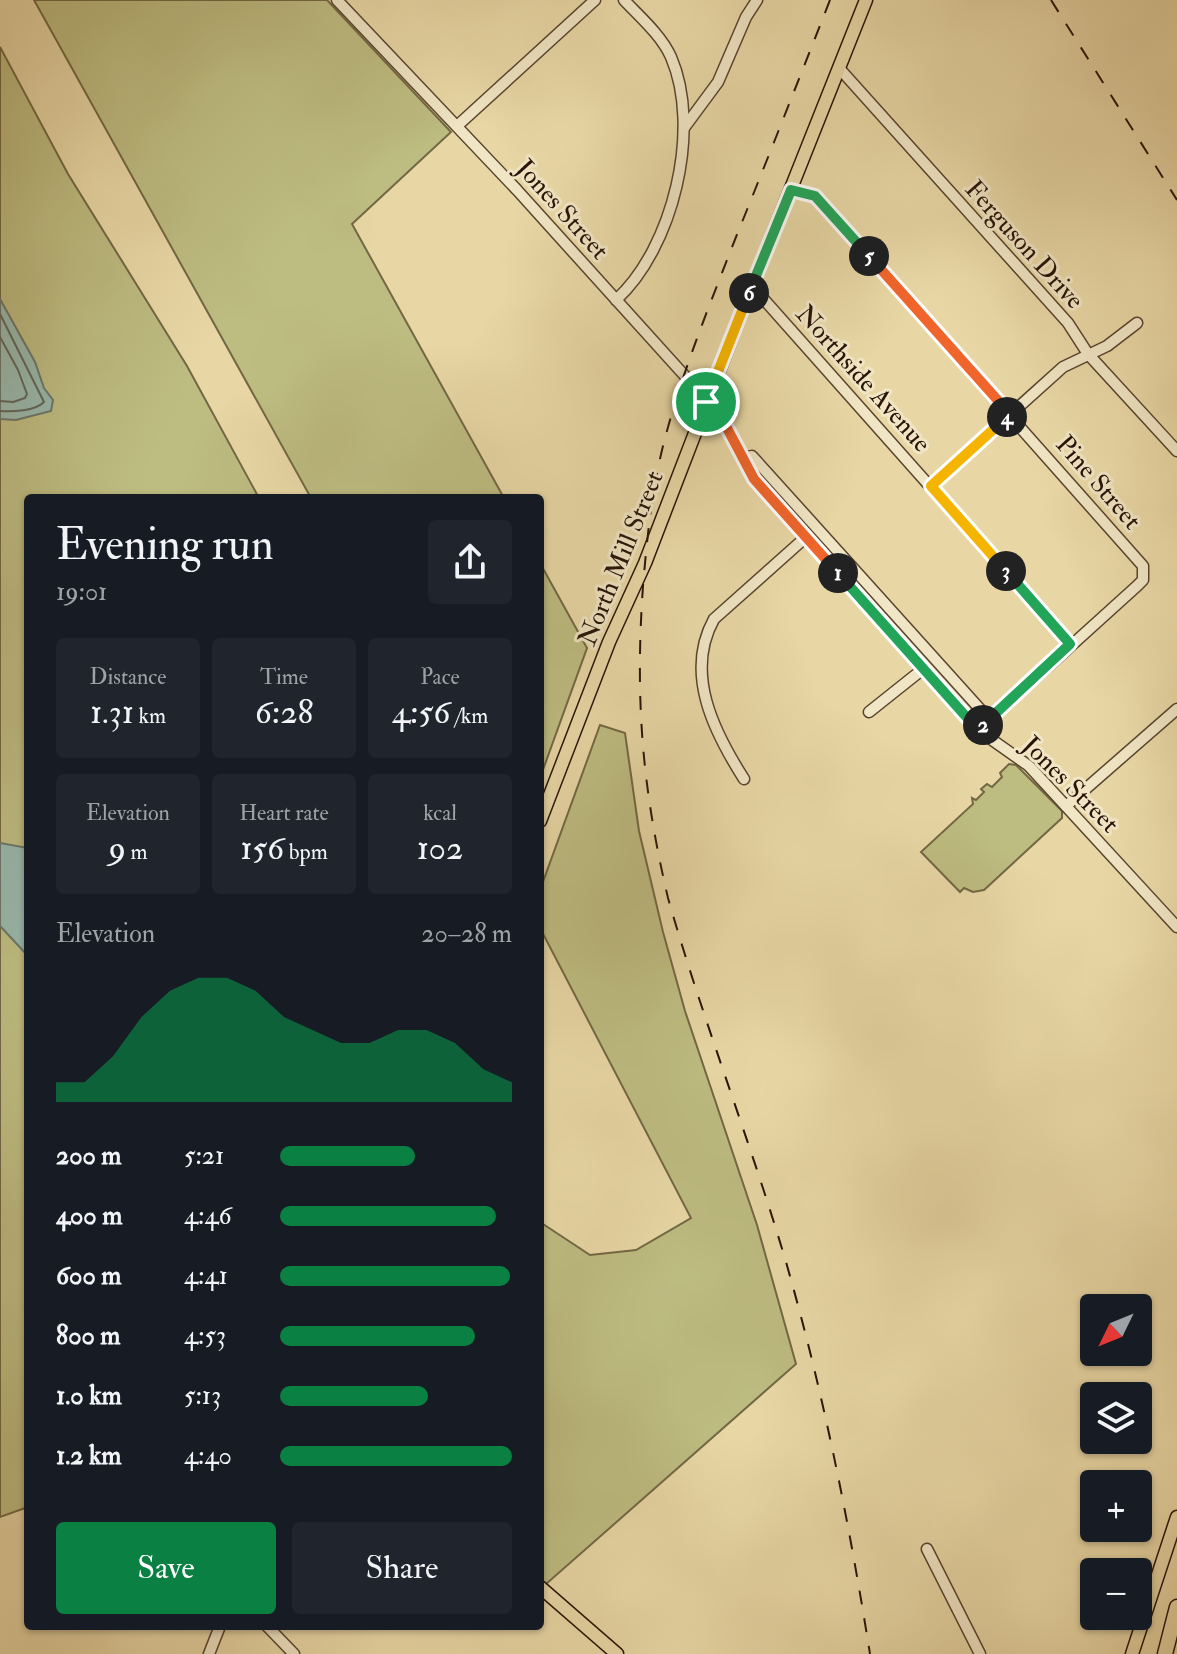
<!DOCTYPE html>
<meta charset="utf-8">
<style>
:root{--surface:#171b24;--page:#20242c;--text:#f1f3f6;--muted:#9ea1a6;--accent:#0b8043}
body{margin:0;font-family:"IM FELL Double Pica",serif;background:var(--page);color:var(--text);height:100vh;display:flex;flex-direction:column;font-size:30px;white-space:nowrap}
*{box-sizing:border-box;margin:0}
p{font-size:26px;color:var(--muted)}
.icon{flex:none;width:44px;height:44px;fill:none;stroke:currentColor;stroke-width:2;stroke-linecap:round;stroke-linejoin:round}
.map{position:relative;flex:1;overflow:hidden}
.panel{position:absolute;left:24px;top:494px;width:520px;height:1136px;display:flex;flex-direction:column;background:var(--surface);border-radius:8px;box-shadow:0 2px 6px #0004}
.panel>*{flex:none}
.needle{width:52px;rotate:227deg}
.tools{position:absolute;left:1080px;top:1294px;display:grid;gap:16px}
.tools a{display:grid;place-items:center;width:72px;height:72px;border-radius:8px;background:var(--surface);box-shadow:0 2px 6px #0004;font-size:40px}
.pin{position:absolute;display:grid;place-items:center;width:68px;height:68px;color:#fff;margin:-34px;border:4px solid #fff;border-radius:50%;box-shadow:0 2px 8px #0007}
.km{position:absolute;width:40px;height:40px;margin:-20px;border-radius:50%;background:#222;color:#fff;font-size:22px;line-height:40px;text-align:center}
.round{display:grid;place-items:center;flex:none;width:84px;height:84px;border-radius:8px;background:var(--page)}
.summary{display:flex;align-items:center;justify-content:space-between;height:136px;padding:0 32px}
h1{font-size:44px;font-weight:600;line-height:60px}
.figures{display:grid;grid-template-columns:repeat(3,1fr);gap:12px;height:136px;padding:8px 32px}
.figures div{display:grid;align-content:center;border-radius:8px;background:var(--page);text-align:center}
.figures b{font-size:34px;font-weight:600}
.figures small{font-size:22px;font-weight:400}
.figures p{font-size:22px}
.chart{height:224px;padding:16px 32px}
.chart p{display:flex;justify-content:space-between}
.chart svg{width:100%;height:144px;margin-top:8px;fill:var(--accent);opacity:.7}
.primary-button{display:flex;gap:16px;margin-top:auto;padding:16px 32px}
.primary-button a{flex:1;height:92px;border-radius:8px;background:var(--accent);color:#fff;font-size:32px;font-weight:600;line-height:92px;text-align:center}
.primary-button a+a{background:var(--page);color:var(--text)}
ul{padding:0 32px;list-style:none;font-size:26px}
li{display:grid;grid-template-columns:128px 96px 1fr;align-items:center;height:60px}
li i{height:20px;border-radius:10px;background:var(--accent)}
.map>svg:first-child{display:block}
.green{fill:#bdbc81;stroke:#726844;stroke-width:2}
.water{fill:#98b8ac;stroke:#6b766a;stroke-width:2}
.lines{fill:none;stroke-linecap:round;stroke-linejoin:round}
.shore{stroke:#60665a;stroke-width:2}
.minor-casing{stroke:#58442e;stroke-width:13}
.major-casing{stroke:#281307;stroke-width:15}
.highway-casing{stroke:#281307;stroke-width:17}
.minor{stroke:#f0e5c4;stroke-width:10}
.major{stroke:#e8d7a5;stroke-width:12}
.highway{stroke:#e8d7a5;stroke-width:14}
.rail{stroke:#281307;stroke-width:2;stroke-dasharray:14 14;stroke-linecap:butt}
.split-1-casing{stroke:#fff;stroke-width:16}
.split-2-casing{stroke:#fff;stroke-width:16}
.split-3-casing{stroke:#fff;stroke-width:16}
.split-4-casing{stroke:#fff;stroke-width:16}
.split-5-casing{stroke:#fff;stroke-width:16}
.split-6-casing{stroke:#fff;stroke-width:16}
.split-7-casing{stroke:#fff;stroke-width:16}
.split-1{stroke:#f0652b;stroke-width:10}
.split-2{stroke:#22a559;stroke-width:10}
.split-3{stroke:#22a559;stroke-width:10}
.split-4{stroke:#f5b400;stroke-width:10}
.split-5{stroke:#f0652b;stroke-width:10}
.split-6{stroke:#22a559;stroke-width:10}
.split-7{stroke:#f5b400;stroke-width:10}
.labels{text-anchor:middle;stroke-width:6;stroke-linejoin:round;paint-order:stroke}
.street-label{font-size:26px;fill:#281307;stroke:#f0e5c4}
</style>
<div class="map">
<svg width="1177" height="1654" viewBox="0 0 1177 1654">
<rect width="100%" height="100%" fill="#e8d7a5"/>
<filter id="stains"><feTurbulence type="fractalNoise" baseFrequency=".0025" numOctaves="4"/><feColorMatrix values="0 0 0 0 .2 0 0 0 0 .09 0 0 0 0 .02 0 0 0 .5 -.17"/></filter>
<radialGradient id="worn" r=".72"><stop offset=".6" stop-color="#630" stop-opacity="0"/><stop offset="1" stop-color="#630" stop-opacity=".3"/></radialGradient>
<!-- green -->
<g class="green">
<polygon points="34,0 327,0 451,132 352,224 504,498 311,498"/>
<polygon points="0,47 68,174 187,366 259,498 28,498 28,1507 0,1517"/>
<polygon points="540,563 587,648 540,778"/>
<polygon points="600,725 625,733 639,831 663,932 685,1011 757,1225 796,1364 545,1585 540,1580 540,1222 590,1255 636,1250 691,1218 540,928 540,890"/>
<polygon points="1009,764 1016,765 1062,811 1062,818 984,890 973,892 964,888 960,892 921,852 973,804 972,798 976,800 984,792 981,789 987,784 992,787 1002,777 1000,773"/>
</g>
<!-- water -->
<g class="water">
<polygon points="0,299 35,362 44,388 53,400 51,411 16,420 0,419"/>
<polygon points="0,843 28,848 28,956 0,926"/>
</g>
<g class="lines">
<!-- shore -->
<g class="shore">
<path d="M0,314l44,88c-9,9 -31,10 -44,9"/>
<polyline points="0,337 18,370 27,394 25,398 13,402 0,401"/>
</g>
<defs>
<g id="minor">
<polyline points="337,0 517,190 694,386 727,428 757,483 978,730 1029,766 1177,927"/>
<polyline points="839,68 1068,323 1088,354 1177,451"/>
<polyline points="457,126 595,0"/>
<polyline points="684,128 718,82 746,17 757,0"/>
<polyline points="791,190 815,196 1143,566 1143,580 1137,586 978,730"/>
<polyline points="752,286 1070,644"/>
<path d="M616,300c57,-52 86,-171 55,-243 -10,-22 -31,-40 -47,-57"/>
<polyline points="742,458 752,456 989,719"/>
<polyline points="931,486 1063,367 1107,346 1137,323"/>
<polyline points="869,712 923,669"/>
<path d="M744,779c-30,-47 -60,-106 -30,-160l92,-82"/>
<polyline points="1066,806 1177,709"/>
<polyline points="927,1549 980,1654"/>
<polyline points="267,1626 294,1654"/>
<polyline points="209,1654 220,1626"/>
</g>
<g id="major">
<polyline points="540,821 609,642 645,563 737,324 866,0"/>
<polyline points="540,1587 617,1654"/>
<polyline points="1132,1654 1177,1517"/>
</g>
<polyline id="highway" points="1165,1654 1177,1607"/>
</defs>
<!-- minor casing -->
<use href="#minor" class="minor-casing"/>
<!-- major casing -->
<use href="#major" class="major-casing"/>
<!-- highway casing -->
<use href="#highway" class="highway-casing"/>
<!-- minor -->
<use href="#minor" class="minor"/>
<!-- major -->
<use href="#major" class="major"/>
<!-- highway -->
<use href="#highway" class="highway"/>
<!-- rail -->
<g class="rail">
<path d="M830,0c-31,79 -62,158 -94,237 -26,67 -54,135 -72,205 -12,47 -17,96 -21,144 -8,114 -1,201 25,312 35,123 82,242 118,364 37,129 63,260 84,392"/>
<polyline points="1051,0 1177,200"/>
</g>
</g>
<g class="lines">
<defs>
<polyline id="split-1" points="706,402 727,428 754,479 838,573"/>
<polyline id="split-2" points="838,573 978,730 983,725"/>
<polyline id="split-3" points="983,725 1070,644 1006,571"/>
<polyline id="split-4" points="1006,571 931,486 1007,417"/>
<polyline id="split-5" points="869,256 1010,414 1007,417"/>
<polyline id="split-6" points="749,293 791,190 815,196 869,256"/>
<polyline id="split-7" points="706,402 749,293"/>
</defs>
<!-- split-1 casing -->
<use href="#split-1" class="split-1-casing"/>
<!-- split-2 casing -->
<use href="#split-2" class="split-2-casing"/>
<!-- split-3 casing -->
<use href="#split-3" class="split-3-casing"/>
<!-- split-4 casing -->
<use href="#split-4" class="split-4-casing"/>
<!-- split-5 casing -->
<use href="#split-5" class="split-5-casing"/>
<!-- split-6 casing -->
<use href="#split-6" class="split-6-casing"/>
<!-- split-7 casing -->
<use href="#split-7" class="split-7-casing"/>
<!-- split-1 -->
<use href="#split-1" class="split-1"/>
<!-- split-2 -->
<use href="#split-2" class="split-2"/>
<!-- split-3 -->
<use href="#split-3" class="split-3"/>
<!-- split-4 -->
<use href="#split-4" class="split-4"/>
<!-- split-5 -->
<use href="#split-5" class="split-5"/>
<!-- split-6 -->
<use href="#split-6" class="split-6"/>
<!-- split-7 -->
<use href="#split-7" class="split-7"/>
</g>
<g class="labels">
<!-- street labels -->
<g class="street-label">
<text transform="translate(563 209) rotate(48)" y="9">Jones Street</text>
<text transform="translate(1025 244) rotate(48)" y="9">Ferguson Drive</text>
<text transform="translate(864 378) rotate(48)" y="9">Northside Avenue</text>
<text transform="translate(1099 482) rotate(49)" y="9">Pine Street</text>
<text transform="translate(620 558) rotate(-68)" y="9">North Mill Street</text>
<text transform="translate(1071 784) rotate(45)" y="9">Jones Street</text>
</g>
</g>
<rect width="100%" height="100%" filter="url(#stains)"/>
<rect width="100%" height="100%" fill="url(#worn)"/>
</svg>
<div class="tools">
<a><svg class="needle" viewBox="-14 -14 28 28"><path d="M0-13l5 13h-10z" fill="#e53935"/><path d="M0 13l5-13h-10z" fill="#9ea1a6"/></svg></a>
<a><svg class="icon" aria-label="layers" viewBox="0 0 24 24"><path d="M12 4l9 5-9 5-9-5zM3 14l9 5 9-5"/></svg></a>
<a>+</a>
<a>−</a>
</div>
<div class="pin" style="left:706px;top:402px;background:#1e9e55"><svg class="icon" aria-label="arrive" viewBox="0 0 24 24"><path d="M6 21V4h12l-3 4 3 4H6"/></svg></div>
<b class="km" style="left:838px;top:573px">1</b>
<b class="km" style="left:983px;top:725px">2</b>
<b class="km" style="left:1006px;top:571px">3</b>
<b class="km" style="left:1007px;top:417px">4</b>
<b class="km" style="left:869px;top:256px">5</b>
<b class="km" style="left:749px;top:293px">6</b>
<section class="panel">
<div class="summary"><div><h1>Evening run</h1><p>19:01</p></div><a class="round"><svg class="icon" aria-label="share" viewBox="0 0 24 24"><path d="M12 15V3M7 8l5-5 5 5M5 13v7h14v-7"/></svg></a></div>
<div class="figures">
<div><p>Distance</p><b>1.31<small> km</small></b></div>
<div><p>Time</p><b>6:28</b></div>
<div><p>Pace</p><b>4:56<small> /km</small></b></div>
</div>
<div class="figures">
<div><p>Elevation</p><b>9<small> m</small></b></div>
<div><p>Heart rate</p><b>156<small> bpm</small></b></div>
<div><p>kcal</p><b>102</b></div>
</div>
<div class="chart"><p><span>Elevation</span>20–28 m</p>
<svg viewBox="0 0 160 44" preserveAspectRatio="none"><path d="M0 44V38L10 38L20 30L30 18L40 10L50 6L60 6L70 10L80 18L90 22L100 26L110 26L120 22L130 22L140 26L150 34L160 38V44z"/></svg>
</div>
<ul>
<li><b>200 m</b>5:21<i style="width:58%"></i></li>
<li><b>400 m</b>4:46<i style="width:93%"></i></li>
<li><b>600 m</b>4:41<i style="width:99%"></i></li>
<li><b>800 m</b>4:53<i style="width:84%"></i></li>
<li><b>1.0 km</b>5:13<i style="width:64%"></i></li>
<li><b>1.2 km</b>4:40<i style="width:100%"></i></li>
</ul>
<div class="primary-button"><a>Save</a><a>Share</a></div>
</section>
</div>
